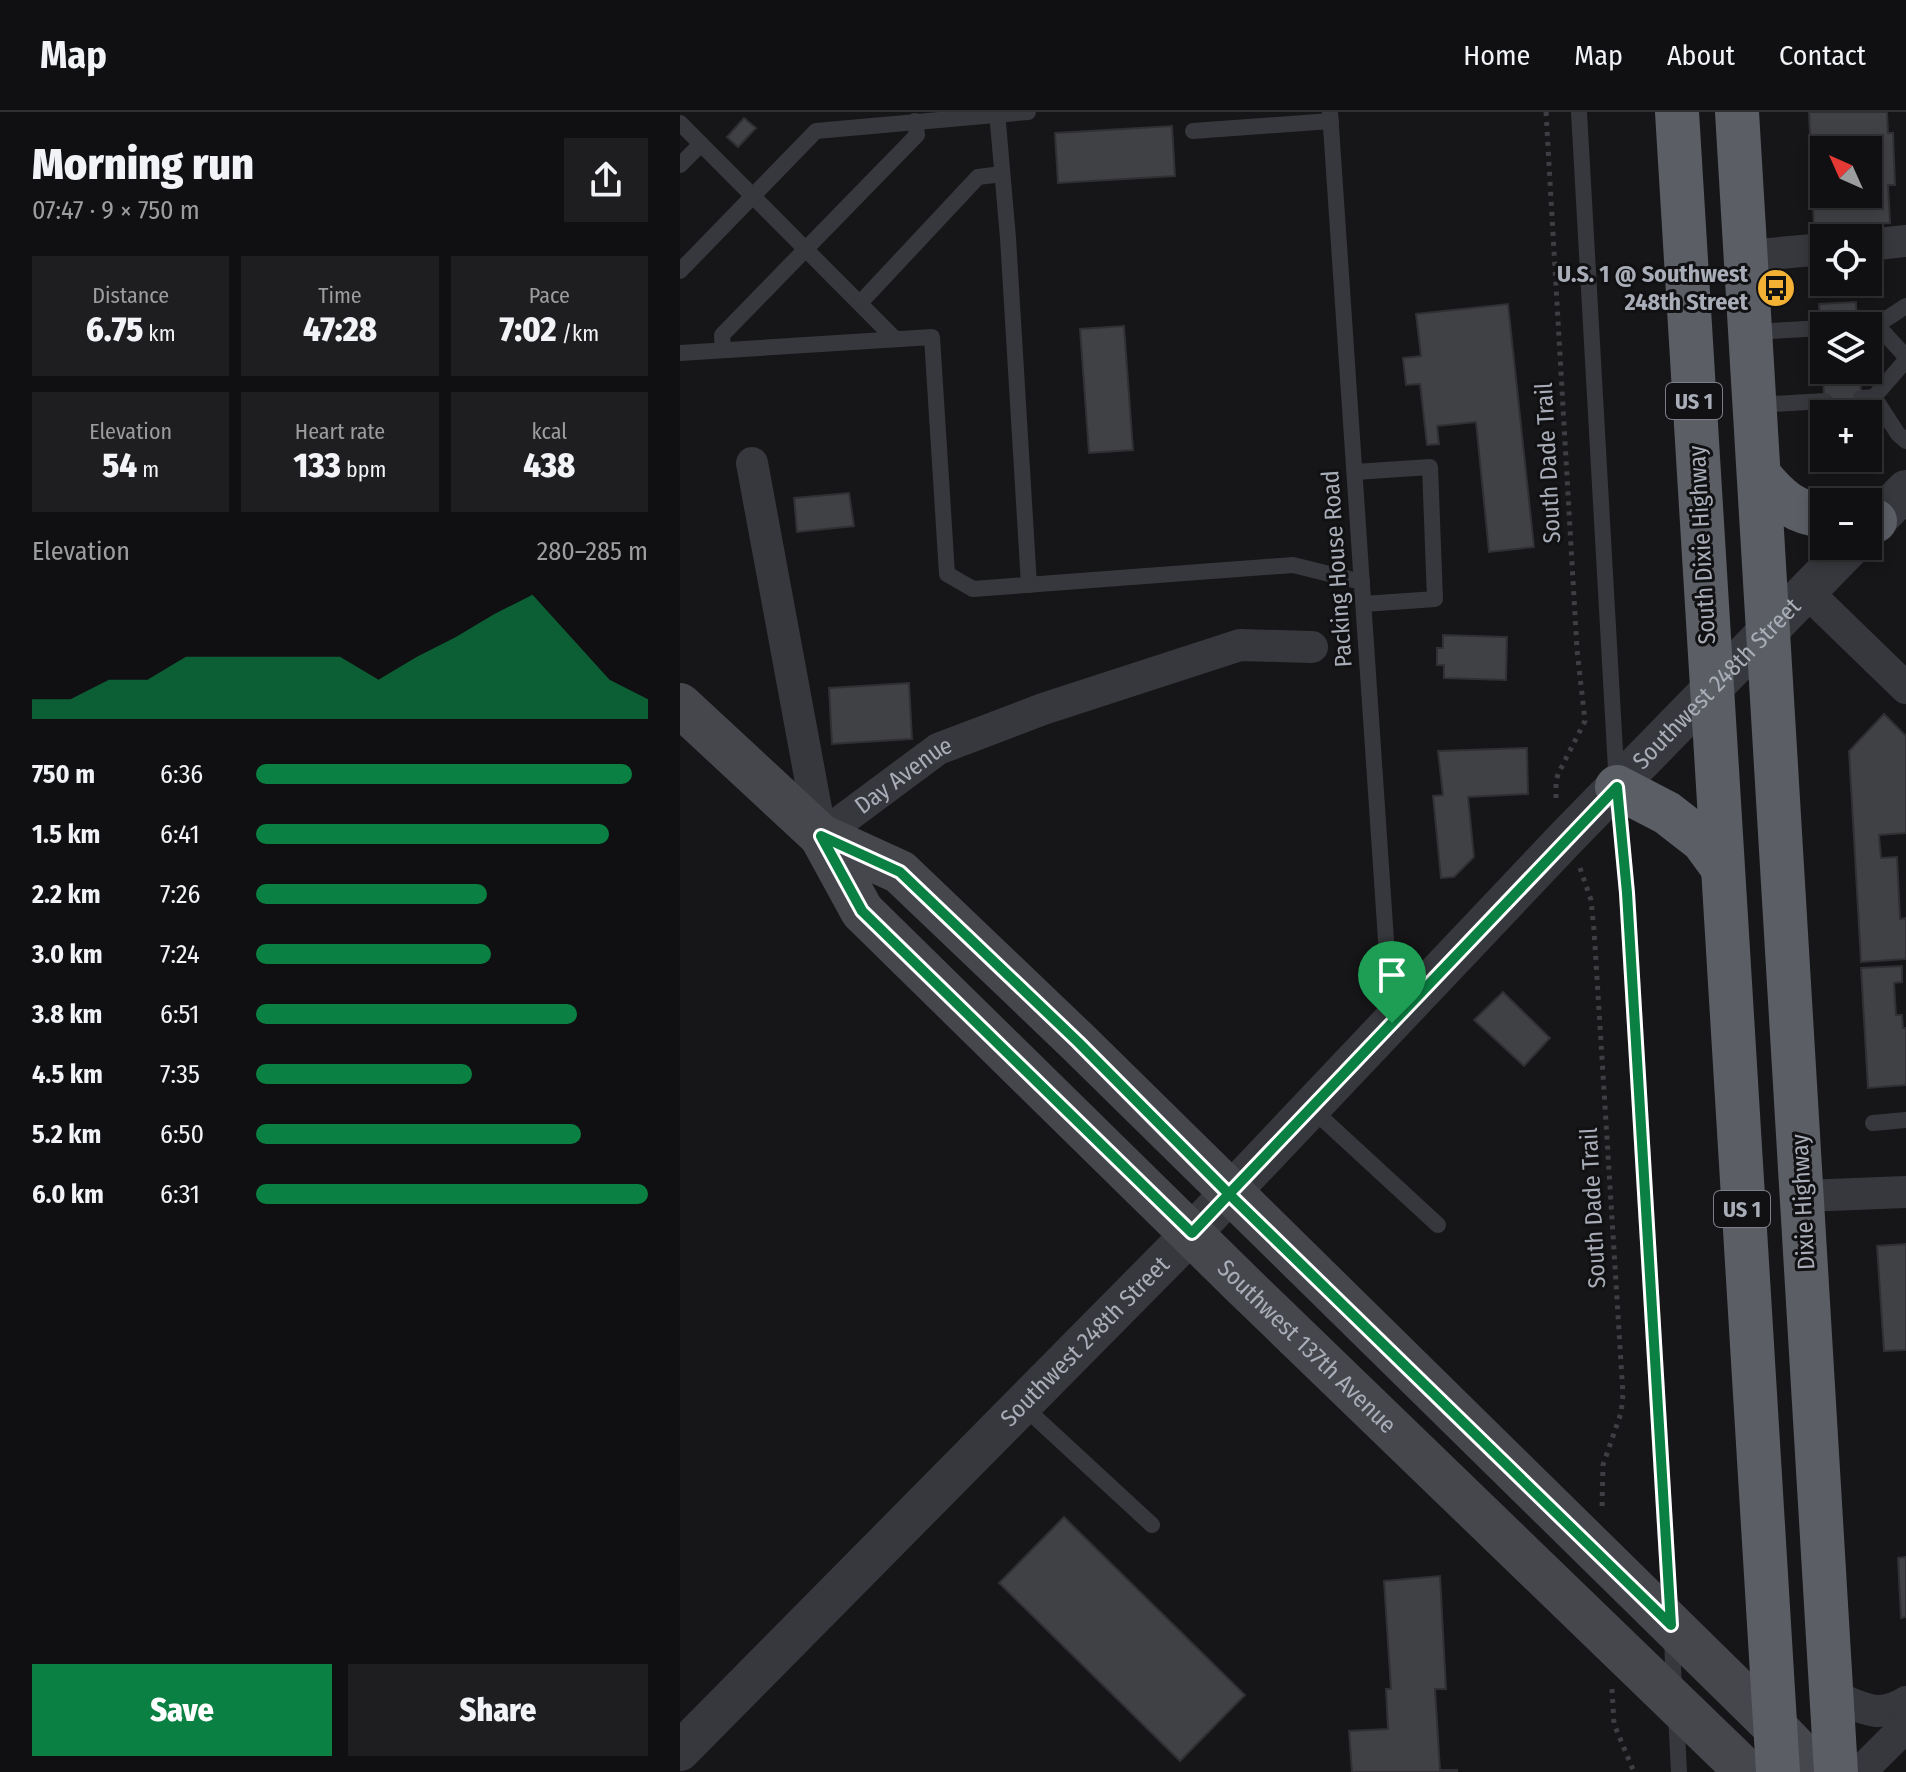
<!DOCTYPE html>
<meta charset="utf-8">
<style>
:root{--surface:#101012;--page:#1e1e20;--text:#f1f3f6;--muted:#9c9d9f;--line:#303032;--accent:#0b8043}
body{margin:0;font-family:"Fira Sans Condensed",sans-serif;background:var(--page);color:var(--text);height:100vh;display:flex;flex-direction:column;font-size:30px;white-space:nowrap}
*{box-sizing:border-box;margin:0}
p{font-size:26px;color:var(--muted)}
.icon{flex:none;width:44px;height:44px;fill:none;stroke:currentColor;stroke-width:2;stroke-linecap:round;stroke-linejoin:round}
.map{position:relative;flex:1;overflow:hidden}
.panel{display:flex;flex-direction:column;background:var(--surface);width:680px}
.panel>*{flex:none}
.needle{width:52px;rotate:315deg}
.controls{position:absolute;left:1130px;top:24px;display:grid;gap:16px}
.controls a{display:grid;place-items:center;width:72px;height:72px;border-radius:0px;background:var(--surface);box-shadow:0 4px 12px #0003,0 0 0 2px var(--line);font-size:40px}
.pin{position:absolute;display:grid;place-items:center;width:68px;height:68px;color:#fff;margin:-82px -34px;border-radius:50% 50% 50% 0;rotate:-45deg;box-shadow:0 0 8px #0007}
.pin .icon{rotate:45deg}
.round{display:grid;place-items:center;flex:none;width:84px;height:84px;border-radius:0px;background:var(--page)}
.head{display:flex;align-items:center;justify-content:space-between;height:136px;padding:0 32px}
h1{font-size:44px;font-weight:800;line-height:60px}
.stats{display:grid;grid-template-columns:repeat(3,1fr);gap:12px;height:136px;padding:8px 32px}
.stats div{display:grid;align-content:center;border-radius:0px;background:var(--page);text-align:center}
.stats b{font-size:34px;font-weight:800}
.stats small{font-size:22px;font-weight:400}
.stats p{font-size:22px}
.chart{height:224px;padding:16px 32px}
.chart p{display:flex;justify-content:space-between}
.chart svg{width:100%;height:144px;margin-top:8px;fill:var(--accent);opacity:.7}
.button{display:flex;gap:16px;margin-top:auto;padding:16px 32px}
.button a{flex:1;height:92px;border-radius:0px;background:var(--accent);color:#fff;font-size:32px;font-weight:800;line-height:92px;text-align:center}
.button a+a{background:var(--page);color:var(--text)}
ul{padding:0 32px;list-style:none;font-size:26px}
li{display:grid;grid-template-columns:128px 96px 1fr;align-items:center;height:60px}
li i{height:20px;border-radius:10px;background:var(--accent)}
header{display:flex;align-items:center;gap:48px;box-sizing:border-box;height:112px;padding:0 40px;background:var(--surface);border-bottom:2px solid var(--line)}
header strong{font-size:38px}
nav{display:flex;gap:44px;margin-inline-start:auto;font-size:28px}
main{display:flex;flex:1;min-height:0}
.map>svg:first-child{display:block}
.building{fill:#404145;stroke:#303034;stroke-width:2;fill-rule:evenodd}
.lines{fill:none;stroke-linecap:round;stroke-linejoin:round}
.path{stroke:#3d3f44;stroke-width:5;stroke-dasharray:4 6;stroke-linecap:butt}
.service{stroke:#37383d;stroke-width:16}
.minor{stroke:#37383d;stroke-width:32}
.tertiary{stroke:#37383d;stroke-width:40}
.secondary{stroke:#45474d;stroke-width:44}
.trunk{stroke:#5b5e65;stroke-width:44}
.route-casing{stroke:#fff;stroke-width:16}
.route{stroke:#0b8043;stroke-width:10}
.labels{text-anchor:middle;stroke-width:6;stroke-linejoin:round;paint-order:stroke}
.shield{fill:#111113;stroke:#7b7e86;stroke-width:2}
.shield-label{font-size:22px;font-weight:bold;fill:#a8adb8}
.poi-label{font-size:24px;font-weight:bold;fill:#a8adb8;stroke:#111113;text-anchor:end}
.street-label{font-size:24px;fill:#a8adb8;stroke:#111113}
</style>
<header>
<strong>Map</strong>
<nav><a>Home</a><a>Map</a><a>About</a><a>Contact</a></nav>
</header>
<main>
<section class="panel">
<div class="head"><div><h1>Morning run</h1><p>07:47 · 9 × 750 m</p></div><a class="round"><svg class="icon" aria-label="share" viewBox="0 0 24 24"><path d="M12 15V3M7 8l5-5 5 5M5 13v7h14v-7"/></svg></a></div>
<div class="stats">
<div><p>Distance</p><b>6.75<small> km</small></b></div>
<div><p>Time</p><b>47:28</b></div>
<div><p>Pace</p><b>7:02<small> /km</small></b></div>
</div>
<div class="stats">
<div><p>Elevation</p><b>54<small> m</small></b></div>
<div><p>Heart rate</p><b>133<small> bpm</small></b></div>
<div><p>kcal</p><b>438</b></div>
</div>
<div class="chart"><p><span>Elevation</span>280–285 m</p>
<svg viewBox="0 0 160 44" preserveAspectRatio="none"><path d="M0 44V38L10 38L20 32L30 32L40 25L50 25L60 25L70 25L80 25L90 32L100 25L110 19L120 12L130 6L140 19L150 32L160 38V44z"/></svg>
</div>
<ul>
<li><b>750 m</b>6:36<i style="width:96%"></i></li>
<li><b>1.5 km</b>6:41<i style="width:90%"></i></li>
<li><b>2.2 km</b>7:26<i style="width:59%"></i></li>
<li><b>3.0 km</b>7:24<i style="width:60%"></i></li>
<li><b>3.8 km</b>6:51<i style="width:82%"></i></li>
<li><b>4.5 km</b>7:35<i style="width:55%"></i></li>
<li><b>5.2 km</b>6:50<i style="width:83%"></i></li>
<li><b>6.0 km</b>6:31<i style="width:100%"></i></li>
</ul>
<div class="button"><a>Save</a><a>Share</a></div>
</section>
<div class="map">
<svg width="1226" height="1660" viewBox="0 0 1226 1660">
<rect width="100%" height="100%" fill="#161618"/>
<!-- building -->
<g class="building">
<path d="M1129,0h78l1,21h5l2,52h-7l2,38 -76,3zM1144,38h44v44h-44z"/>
<polygon points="64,6 76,16 58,35 47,25"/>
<polygon points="492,14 495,64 378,71 375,21"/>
<polygon points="1176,190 1177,214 1144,214 1144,258 1180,258 1182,302 1145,302 1139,192"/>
<polygon points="828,192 854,435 809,440 796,310 757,314 759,332 747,333 740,272 726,273 723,246 741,244 736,202"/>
<polygon points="444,214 453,338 409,341 400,217"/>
<polygon points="169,381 174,414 117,420 114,386"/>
<polygon points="763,523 827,525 826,568 764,566 764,553 757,553 757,536 763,536"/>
<polygon points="229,571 232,627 152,632 149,576"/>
<polygon points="1204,602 1226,624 1226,721 1199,723 1201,746 1217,745 1220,807 1226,806 1226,847 1181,850 1169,639"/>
<polygon points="847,636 848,682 788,685 794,745 774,765 761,766 753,684 763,683 758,639"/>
<polygon points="1222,854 1222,870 1214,871 1216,903 1222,903 1223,916 1226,916 1226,973 1188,976 1181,856"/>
<polygon points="823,880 870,926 844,954 794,908"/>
<polygon points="1226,1132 1226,1238 1204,1239 1197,1134"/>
<polygon points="384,1405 565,1583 500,1649 319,1471"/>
<polygon points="1226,1445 1226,1505 1221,1506 1218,1446"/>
<polygon points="760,1464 766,1577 755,1577 760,1658 777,1658 777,1660 672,1660 669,1619 708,1617 706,1577 711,1577 704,1469"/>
</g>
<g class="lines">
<!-- path -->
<g class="path">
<polyline points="866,0 897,538 905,609 878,662 876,670 876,690"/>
<polyline points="900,756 911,788 914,818 943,1283 941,1301 923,1353 922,1396"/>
<polyline points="932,1577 934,1612 954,1660"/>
</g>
<!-- service -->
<g class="service">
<polyline points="317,0 328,126 349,473"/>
<polyline points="650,0 711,902"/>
<polyline points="899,0 937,675 947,781 990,1499"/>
<polyline points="0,11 215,227"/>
<polyline points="513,19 651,9"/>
<polyline points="0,53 21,32"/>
<polyline points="0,159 136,19 348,0"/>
<polyline points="181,190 298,65 322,62"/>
<polyline points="1197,213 1226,245"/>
<polyline points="1174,214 1197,213 1226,194"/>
<polyline points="1072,220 1144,216"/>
<polyline points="43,238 42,223 237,23 235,9"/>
<polyline points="0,241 252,225 267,462 293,477 613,453 682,470"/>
<polyline points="1194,285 1218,322 1226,329"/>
<polyline points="1181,286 1194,285 1226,248"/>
<polyline points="1075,293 1145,289"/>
<polyline points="675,360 750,355 755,487 684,492"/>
<polyline points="631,996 758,1113"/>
<polyline points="1193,1011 1226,1008"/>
<polyline points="342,1293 472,1413"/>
<polyline points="992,1526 994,1579"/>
<polyline points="996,1602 999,1660"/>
</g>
<!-- minor -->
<g class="minor">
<polyline points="1188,133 1226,129"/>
<polyline points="1066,144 1144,137"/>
<path id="s1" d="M72,351l69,373 117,-87 105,-40 197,-64 72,2"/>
<polyline points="1127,480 1226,576"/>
<polyline points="1123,1084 1226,1080"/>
<path d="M1153,1584c28,11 44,24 73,6"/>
<polyline points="1180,1660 1226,1614"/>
</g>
<!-- tertiary -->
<g class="tertiary">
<polyline points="1188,417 1226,378"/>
<path id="s2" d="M0,1639l512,-518 376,-397 283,-290"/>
</g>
<!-- secondary -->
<g class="secondary">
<polyline points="0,593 141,724 220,760 398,930 1096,1616 1138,1660"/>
<path id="s3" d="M141,724l41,75 380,373 505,488"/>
</g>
<!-- trunk -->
<g class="trunk">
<polyline points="997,0 1098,1660"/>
<polyline points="1057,0 1156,1660"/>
<path d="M1080,364c18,22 34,37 64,40"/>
<polyline points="1188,409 1195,409"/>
<polyline points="937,675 987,701 1023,729 1042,755"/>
</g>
</g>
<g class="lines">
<defs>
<polyline id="route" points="712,911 549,1082 398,930 220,760 141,724 182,799 512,1121 549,1082 991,1513 947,781 937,675 712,911"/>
</defs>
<!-- route casing -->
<use href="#route" class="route-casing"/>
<!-- route -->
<use href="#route" class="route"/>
</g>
<!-- icons -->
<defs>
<symbol id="bus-disc" viewBox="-11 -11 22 22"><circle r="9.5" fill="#f2b134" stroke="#111113"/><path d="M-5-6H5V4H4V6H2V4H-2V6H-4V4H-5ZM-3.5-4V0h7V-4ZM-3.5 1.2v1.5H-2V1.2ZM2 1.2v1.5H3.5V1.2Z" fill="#111"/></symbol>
</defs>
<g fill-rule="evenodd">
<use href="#bus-disc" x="1074" y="154" width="44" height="44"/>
</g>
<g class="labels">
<!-- shield labels -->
<g class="shield">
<rect x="986" y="271" width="56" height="36" rx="6"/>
<rect x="1034" y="1079" width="56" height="36" rx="6"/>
</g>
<g class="shield-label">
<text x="1014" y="297">US 1</text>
<text x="1062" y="1105">US 1</text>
</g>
<!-- poi labels -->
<g class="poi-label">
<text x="1068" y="170">U.S. 1 @ Southwest<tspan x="1068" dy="28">248th Street</tspan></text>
</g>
<!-- street labels -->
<g class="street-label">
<text transform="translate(868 351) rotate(-93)" y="8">South Dade Trail</text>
<text transform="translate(1022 433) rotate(-93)" y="8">South Dixie Highway</text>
<text transform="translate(657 457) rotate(-94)" y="8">Packing House Road</text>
<text dy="8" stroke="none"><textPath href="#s2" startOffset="1488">Southwest 248th Street</textPath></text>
<text dy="8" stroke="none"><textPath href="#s1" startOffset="482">Day Avenue</textPath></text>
<text transform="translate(1123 1090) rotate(-93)" y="8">Dixie Highway</text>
<text transform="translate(913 1096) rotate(-93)" y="8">South Dade Trail</text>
<text dy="8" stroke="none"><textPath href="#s2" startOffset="576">Southwest 248th Street</textPath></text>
<text dy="8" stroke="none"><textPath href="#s3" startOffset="708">Southwest 137th Avenue</textPath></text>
</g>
</g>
</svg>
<div class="controls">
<a><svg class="needle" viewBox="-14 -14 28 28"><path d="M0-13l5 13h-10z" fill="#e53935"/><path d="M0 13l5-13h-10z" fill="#9c9d9f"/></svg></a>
<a><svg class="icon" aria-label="locate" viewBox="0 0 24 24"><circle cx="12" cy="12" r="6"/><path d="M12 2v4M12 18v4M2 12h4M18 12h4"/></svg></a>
<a><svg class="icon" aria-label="layers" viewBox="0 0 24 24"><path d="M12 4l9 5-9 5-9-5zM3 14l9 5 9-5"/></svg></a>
<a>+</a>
<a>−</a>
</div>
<div class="pin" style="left:712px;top:911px;background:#1e9e55"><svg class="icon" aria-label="arrive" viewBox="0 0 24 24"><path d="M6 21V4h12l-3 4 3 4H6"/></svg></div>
</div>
</main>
